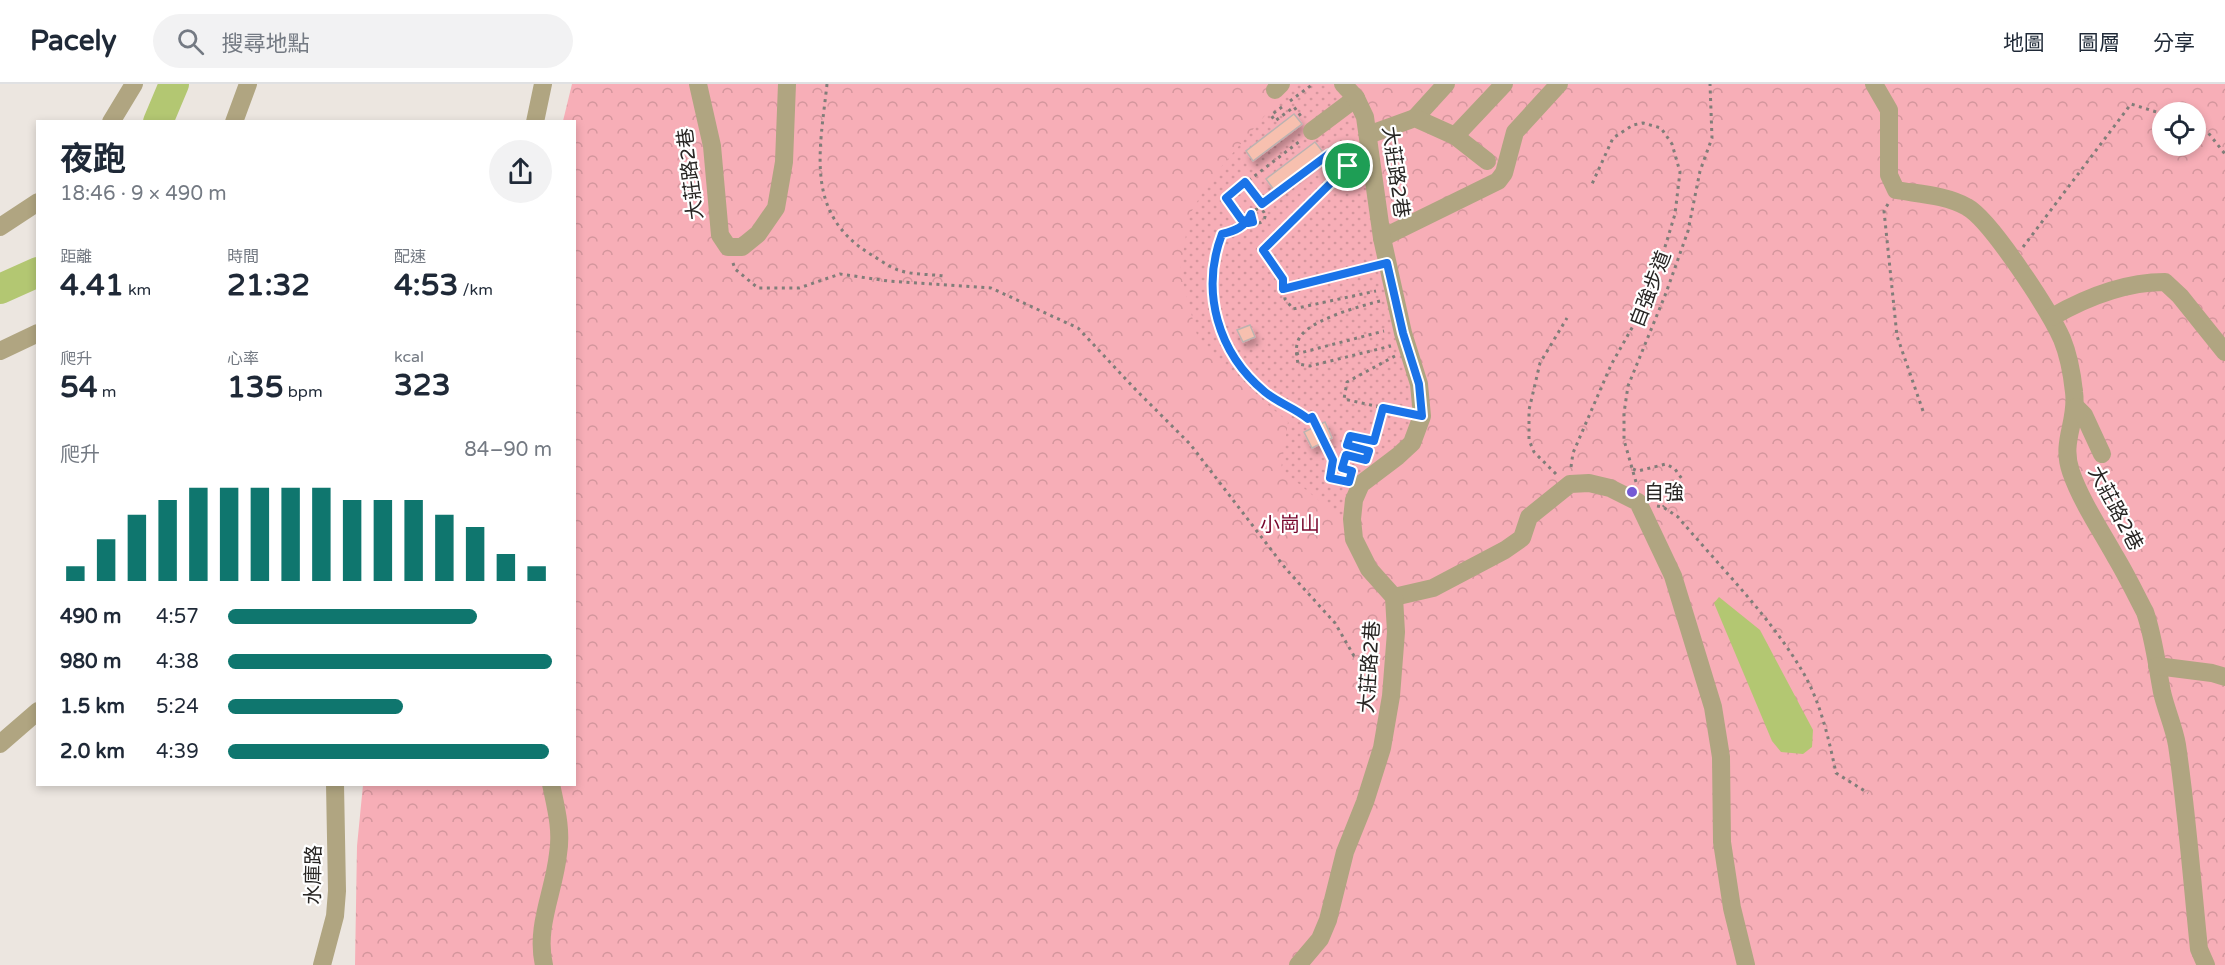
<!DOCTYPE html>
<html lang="zh-TW">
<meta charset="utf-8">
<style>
:root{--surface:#fff;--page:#f2f2f3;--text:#1f2937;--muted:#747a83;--line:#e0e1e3;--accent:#0f766e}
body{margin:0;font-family:"Varela Round","Noto Sans TC",sans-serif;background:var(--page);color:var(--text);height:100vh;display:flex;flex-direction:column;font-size:22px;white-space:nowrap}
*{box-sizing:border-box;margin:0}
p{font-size:20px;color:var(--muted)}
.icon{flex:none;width:33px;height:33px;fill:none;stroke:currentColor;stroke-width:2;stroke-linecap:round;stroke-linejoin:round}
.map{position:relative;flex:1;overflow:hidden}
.side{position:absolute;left:36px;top:36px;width:540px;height:666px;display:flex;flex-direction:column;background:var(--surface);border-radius:0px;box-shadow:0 3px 9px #0003}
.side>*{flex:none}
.fabs{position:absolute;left:2152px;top:18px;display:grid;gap:12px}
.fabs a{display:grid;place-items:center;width:54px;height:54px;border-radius:50%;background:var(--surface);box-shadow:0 3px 9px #0003;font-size:30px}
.pin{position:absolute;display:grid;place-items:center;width:51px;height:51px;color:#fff;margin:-26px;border:3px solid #fff;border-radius:50%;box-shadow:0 2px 6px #0007}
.round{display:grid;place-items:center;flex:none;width:63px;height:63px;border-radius:32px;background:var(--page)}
.overview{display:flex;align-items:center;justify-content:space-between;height:102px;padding:0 24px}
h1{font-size:33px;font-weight:700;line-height:45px}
.metrics{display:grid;grid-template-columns:repeat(3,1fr);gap:9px;height:102px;padding:6px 24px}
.metrics div{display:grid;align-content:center}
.metrics b{font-size:30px;font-weight:700}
.metrics small{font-size:16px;font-weight:400}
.metrics p{font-size:16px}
.chart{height:168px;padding:12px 24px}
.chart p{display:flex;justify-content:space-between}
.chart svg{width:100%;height:108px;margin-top:6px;stroke:var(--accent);stroke-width:6}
ul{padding:0 24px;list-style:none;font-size:20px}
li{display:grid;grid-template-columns:96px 72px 1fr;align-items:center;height:45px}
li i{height:15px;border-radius:8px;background:var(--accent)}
header{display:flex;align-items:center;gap:36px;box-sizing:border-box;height:84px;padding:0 30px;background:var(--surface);border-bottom:2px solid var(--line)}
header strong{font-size:28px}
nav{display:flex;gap:33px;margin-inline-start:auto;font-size:21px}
.search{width:420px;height:54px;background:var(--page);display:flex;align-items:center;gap:15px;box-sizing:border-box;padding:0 21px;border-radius:33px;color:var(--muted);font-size:22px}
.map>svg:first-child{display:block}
.forest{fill:url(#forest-crowns);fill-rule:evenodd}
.park{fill:url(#park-dots)}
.water{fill:#b3c772}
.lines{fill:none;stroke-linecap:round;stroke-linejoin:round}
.river{stroke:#b3c772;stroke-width:30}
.building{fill:#f7c0af;stroke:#bcb3b1;stroke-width:1.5;filter:url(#shadow)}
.path{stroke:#817d79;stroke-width:3;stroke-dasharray:3 4.5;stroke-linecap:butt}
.minor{stroke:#b0a581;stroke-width:18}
.route-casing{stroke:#fff;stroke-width:12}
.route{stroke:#1a73e8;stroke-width:8}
.poi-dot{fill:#745ad5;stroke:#fff;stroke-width:2}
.labels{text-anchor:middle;stroke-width:4.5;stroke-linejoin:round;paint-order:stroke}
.street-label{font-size:20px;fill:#272523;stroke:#fff}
.poi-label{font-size:20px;fill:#272523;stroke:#fff;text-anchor:start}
.park-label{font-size:20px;fill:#77052c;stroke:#fff}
</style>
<header>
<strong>Pacely</strong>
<div class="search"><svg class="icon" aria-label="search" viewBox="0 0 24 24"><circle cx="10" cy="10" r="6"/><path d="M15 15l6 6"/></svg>搜尋地點</div>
<nav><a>地圖</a><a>圖層</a><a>分享</a></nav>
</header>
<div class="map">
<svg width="2225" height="881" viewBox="0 0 2225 881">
<defs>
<pattern id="forest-crowns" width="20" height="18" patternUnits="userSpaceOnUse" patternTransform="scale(1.5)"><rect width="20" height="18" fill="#f7aeb7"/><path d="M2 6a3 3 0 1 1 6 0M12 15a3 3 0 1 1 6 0" fill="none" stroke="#d4969d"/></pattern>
<pattern id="park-dots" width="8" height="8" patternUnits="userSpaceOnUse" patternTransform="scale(1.5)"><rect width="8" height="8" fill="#f7aeb7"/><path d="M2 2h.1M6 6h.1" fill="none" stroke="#d4969d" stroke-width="1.8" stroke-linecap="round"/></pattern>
<filter id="shadow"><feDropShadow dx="3.5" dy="6" stdDeviation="3" flood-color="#0004"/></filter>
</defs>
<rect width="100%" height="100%" fill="#ece6e0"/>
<!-- forest -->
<path class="forest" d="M572,0h1653v881h-1870l2,-119 6,-61 211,-1v-662l-11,-1zM2163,28h33v34h-33z"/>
<!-- park -->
<path class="park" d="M1292,0c45,0 47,0 67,40l55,273c6,50 -20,43 -47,73 -8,8 -16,41 -21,53l-65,-54 7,-47 -88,-76 -20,-74 9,-56 20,-35z"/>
<!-- water -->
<polygon class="water" points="1719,513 1760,546 1813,646 1812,663 1803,670 1781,668 1772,657 1714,519"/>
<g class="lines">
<!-- river -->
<g class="river">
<polyline points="158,38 174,0"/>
<polyline points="0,205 38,188"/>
</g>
</g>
<!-- building -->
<g class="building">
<polygon points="1294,30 1302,40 1253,77 1246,67"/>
<polygon points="1315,58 1323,68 1274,106 1266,95"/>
<polygon points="1250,241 1255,253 1243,258 1237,246"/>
<polygon points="1325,338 1332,354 1312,364 1304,348"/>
</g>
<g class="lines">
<!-- path -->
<g class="path">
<path d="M827,0c-7,66 -23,129 43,170 9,5 19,13 28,16 14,5 31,4 46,6"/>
<polyline points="1290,17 1313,0"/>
<polyline points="1282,23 1271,31 1275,37 1294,23 1303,35"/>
<polyline points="2196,42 2206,46 2225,70"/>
<polyline points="1245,98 1262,121 1329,70 1339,67 1345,71 1348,82 1263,166 1283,195 1285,215 1293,225 1376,207"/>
<polyline points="1888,120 1884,127 1897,252 1923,327"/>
<circle cx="1258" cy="132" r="7"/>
<path d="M1251,130c-6,13 -16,17 -29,20 -22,57 -3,119 43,158 13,11 30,16 43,27l4,-2 21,43 -3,18 15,3"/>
<polyline points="1253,138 1248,139 1241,135 1226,114 1300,57"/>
<polyline points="2023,163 2131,20 2163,30"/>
<polyline points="733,179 735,185 758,204 799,204 840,190 888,197 991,204 1078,244 1136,306 1190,360 1286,485 1335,539 1354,572 1376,581"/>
<polyline points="1284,205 1371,183"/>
<path d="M1380,217c-19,5 -76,20 -82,40 -3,8 -1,16 0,23l12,2 81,-20"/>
<polyline points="1296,270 1384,247"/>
<polyline points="1395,272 1347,298 1344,315 1406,329"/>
<polyline points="1571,383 1573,369 1611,281 1637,235 1658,186 1675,130 1680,88 1672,60 1661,44 1643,39 1633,41 1613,54 1592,100"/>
<polyline points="1633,385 1638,387 1666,380 1675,385 1682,395 1677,410 1663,423"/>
<polyline points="1352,387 1342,384 1346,371 1366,376 1369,367 1347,361 1350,352 1374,357 1383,324"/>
<polyline points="1556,390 1534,368 1529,356 1529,326 1540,279 1567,234"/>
<polyline points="1636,398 1624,356 1624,329 1628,302 1666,209 1688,147 1700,87 1712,54 1710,0"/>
<path d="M1657,422l6,1 15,10c42,50 93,100 126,157 17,30 25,66 32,99l32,20"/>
</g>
<!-- minor -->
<g class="minor">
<polyline points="698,0 712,62 720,151 728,163 742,163 758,150 776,124 784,78 787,0"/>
<path d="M1874,0l15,26v65l7,15c23,4 50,5 71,17 24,13 83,105 95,132 7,17 10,34 12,53 4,30 -14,49 -3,80 10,29 29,57 44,84 11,18 20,37 30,56 9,26 12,54 17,80 4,18 12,35 15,53 10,68 15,136 22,204l7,16"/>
<polyline points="1275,6 1281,0"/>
<polyline points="1415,34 1446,0"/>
<polyline points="111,38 134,0"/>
<polyline points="234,38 248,0"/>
<polyline points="535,38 543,0"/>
<polyline points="1312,47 1356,14"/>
<polyline points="1368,51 1415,34 1455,52 1487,77"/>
<polyline points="1455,52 1504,0"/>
<polyline points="0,143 38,118"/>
<polyline points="1382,154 1498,97 1504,89 1515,48 1559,0"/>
<path d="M2052,233c33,-19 74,-35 113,-35l15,14 45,56"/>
<polyline points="0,267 38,249"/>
<polyline points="2076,323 2084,331 2102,370"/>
<polyline points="1394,513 1433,504 1505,466 1522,454 1529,433 1570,400 1589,399 1610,404 1638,418 1673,492 1713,623 1721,673 1722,758 1732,824 1746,881"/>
<polyline points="2157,582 2212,589 2225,593"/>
<polyline points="0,660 38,627"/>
<polyline points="322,881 335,832 337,807 335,700"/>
<path d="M544,881c-9,-38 10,-73 14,-111 4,-24 -2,-46 -7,-70"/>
<polyline points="1298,881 1320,855 1328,836 1345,768 1365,718 1382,664 1391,612 1396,548 1394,513 1369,485 1354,455 1352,435 1354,416 1361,400 1398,372 1412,359 1422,332 1419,300 1403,249 1382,154 1365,33 1356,14 1343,0"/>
</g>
</g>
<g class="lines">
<defs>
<path id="route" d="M1348,82l-3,-11 -6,-4 -10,3 -67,50 -17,-22 -19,16 15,21 7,4 5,-1 -2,-8c-6,13 -16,17 -29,20 -22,58 -4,119 43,158 13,11 30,16 43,27l4,-2 21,43 -3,18 19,4 3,-11 -10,-3 4,-13 20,5 3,-9 -22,-6 3,-9 24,5 9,-33 39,8 -3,-32 -16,-51 -16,-70 -104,26v-10l-20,-29 85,-84"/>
</defs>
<!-- route casing -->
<use href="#route" class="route-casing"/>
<!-- route -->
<use href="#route" class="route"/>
</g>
<!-- markers -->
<circle class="poi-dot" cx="1632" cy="408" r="6"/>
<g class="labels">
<!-- street labels -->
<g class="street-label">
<text transform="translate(1396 88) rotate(82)" y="7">大莊路2巷</text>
<text transform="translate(690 90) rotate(-97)" y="7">大莊路2巷</text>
<text transform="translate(1650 205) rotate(-69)" y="7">自強步道</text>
<text transform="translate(2116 424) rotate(62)" y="7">大莊路2巷</text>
<text transform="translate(1369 583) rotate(-86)" y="7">大莊路2巷</text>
<text transform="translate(313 791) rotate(-89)" y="7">水庫路</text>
</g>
<!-- poi labels -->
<g class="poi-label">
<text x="1644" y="415">自強</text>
</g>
<!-- park labels -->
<g class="park-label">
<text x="1290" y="447">小崗山</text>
</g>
</g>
</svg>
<div class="fabs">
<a><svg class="icon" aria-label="locate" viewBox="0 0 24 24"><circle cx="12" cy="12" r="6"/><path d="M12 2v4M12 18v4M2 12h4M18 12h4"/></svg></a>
</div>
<div class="pin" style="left:1348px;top:82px;background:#1e9e55"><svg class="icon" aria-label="arrive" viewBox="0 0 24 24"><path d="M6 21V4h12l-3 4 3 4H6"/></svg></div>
<section class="side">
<div class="overview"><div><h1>夜跑</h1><p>18:46 · 9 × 490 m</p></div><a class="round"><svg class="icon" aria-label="share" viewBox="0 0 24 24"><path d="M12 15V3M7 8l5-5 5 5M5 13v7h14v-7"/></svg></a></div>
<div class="metrics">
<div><p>距離</p><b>4.41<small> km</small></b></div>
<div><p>時間</p><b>21:32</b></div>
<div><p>配速</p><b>4:53<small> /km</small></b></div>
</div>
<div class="metrics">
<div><p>爬升</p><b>54<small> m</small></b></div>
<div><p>心率</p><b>135<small> bpm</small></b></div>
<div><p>kcal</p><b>323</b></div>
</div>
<div class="chart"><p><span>爬升</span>84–90 m</p>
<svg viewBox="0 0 160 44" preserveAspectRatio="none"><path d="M5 44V38M15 44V27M25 44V17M35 44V11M45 44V6M55 44V6M65 44V6M75 44V6M85 44V6M95 44V11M105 44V11M115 44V11M125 44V17M135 44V22M145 44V33M155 44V38"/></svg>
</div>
<ul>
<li><b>490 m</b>4:57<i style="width:77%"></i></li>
<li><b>980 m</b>4:38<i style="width:100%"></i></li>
<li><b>1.5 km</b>5:24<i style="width:54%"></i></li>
<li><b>2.0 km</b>4:39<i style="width:99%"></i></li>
</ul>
</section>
</div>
